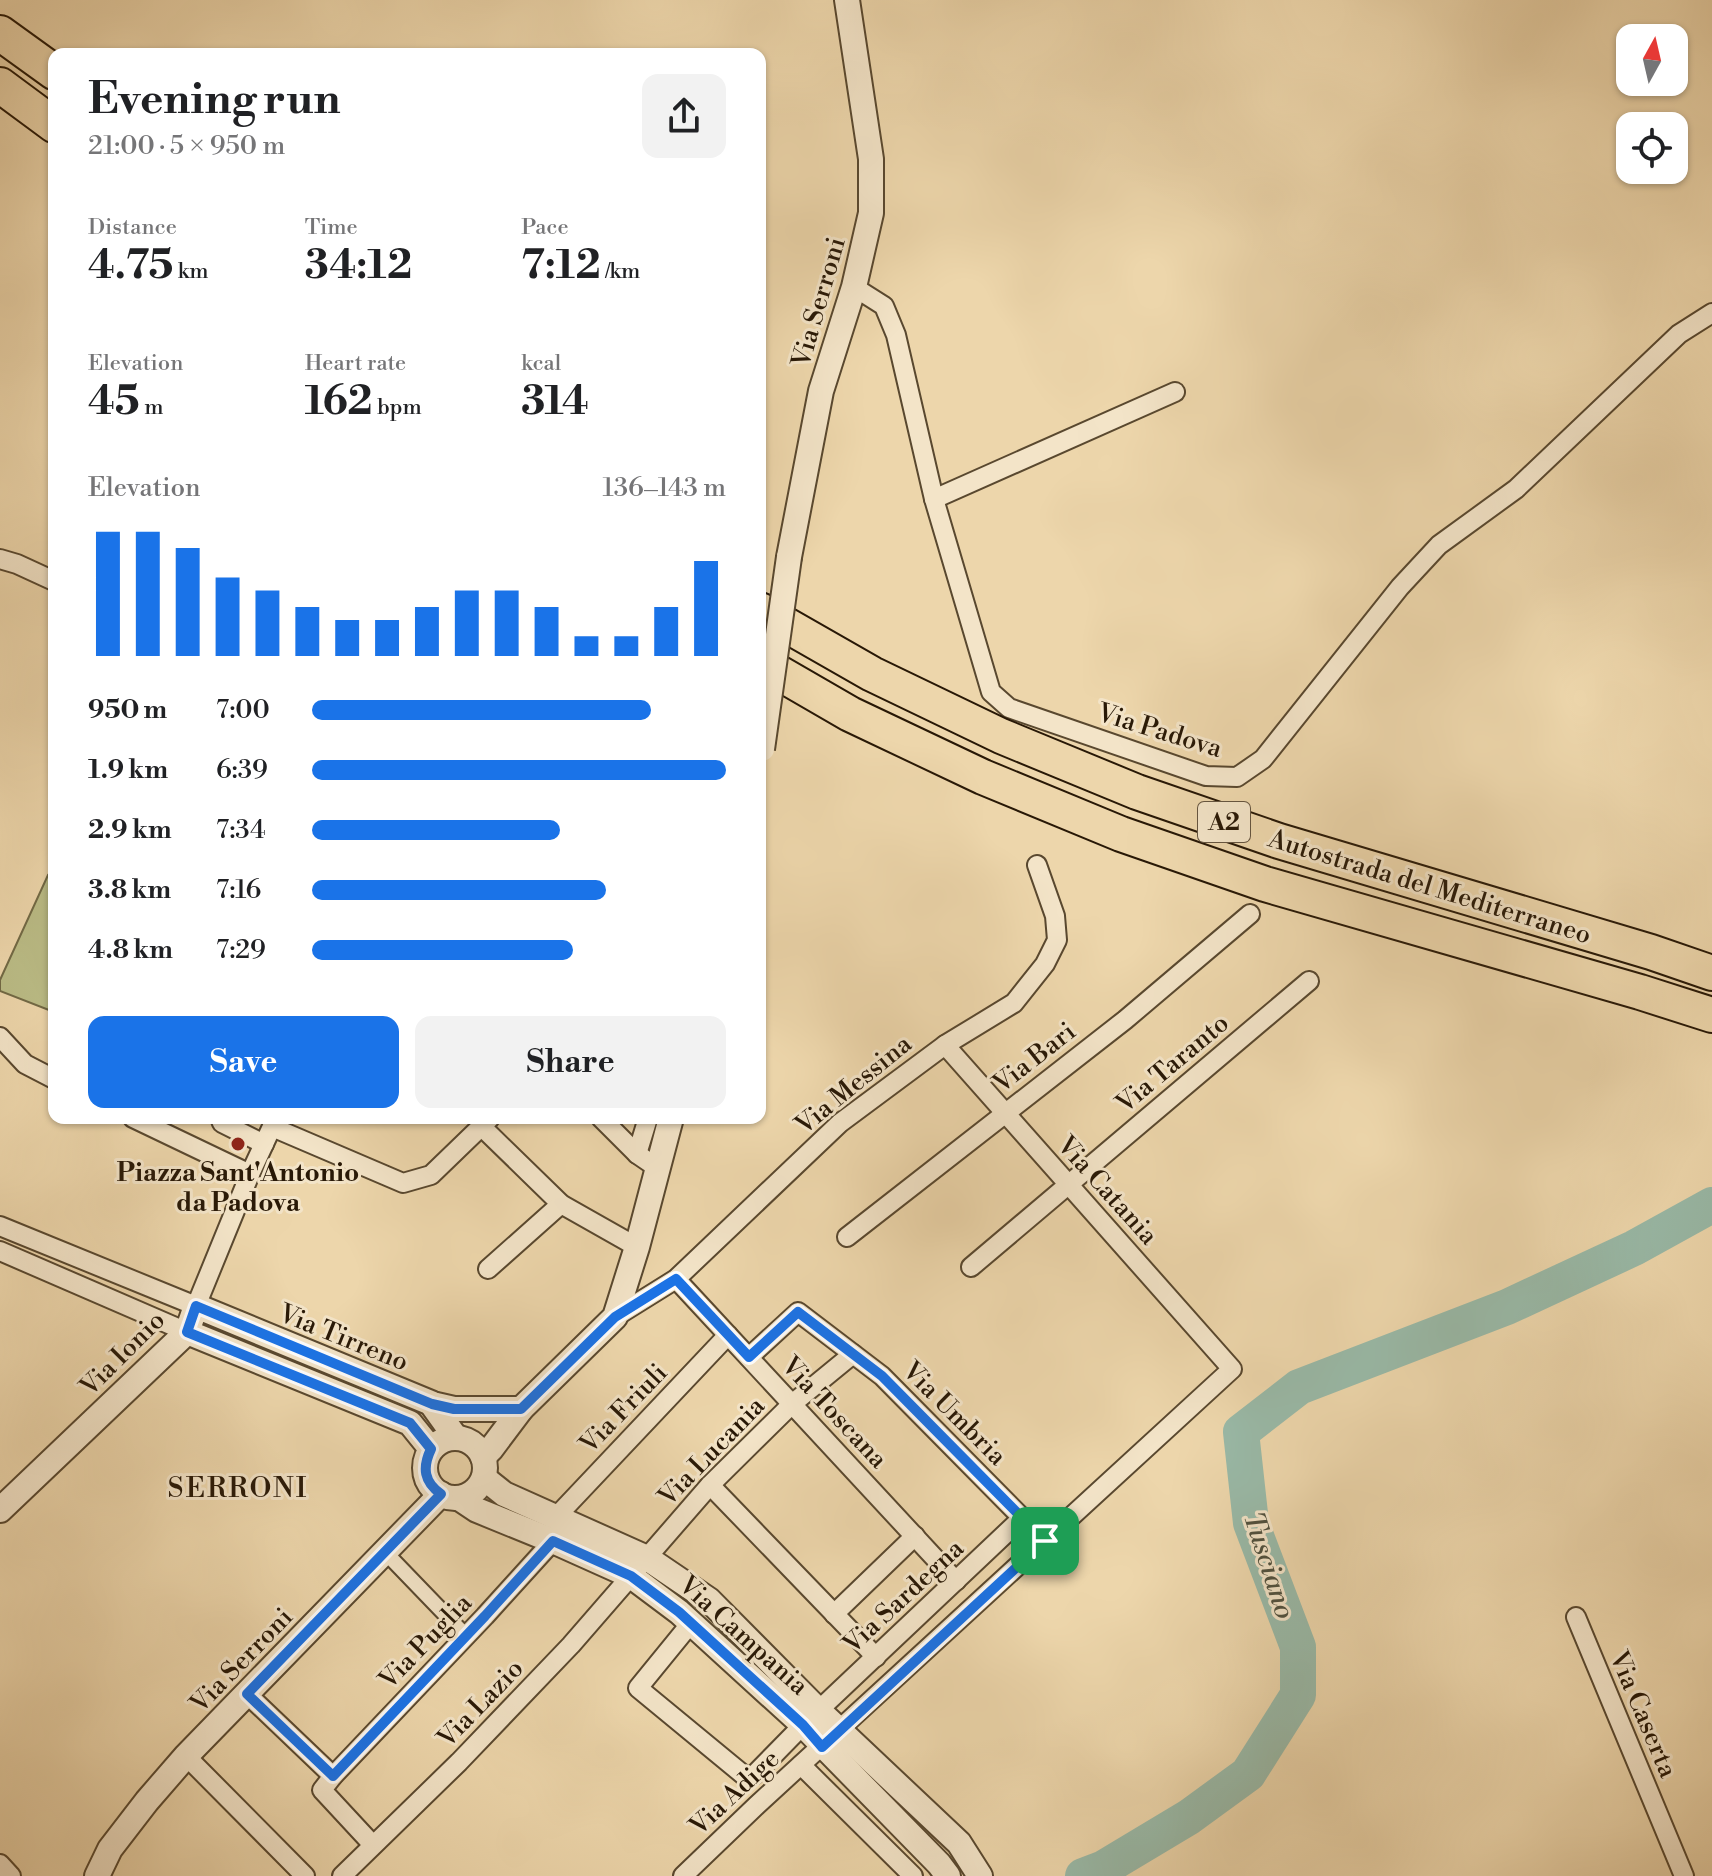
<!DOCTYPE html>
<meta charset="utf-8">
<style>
:root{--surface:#fff;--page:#f2f2f2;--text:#202124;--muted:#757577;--accent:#1a73e8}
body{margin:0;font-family:"Libre Bodoni",serif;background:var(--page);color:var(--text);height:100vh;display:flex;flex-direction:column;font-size:30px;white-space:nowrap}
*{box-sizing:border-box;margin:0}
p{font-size:26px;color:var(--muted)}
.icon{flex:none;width:44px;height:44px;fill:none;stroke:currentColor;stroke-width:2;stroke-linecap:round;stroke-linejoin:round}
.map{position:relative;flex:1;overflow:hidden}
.details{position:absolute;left:48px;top:48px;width:718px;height:1076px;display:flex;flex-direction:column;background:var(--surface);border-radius:16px;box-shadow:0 2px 6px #0004}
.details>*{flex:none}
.needle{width:52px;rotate:8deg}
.controls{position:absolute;left:1616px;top:24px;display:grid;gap:16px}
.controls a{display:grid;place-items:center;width:72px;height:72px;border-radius:16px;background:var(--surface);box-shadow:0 2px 6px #0004;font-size:40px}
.pin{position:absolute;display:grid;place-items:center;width:68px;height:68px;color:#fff;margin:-34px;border-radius:16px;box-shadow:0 4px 12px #0006}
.round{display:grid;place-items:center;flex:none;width:84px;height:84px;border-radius:16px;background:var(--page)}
.headline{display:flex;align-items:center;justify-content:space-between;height:136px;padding:0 40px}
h1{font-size:44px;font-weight:700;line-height:60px}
.figures{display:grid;grid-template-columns:repeat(3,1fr);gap:12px;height:136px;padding:8px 40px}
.figures div{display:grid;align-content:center}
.figures b{font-size:40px;font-weight:700}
.figures small{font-size:22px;font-weight:400}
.figures p{font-size:22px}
.chart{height:224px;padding:16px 40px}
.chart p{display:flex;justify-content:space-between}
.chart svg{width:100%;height:144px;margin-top:8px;stroke:var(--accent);stroke-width:6}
.primary-button{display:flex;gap:16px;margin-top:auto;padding:16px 40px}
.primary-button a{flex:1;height:92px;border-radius:16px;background:var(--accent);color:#fff;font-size:32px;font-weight:700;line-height:92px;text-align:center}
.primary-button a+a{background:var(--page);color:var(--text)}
ul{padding:0 40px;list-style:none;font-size:26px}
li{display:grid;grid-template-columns:128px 96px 1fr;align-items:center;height:60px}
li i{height:20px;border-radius:10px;background:var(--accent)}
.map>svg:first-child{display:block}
.green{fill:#bbbd87;stroke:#726a46;stroke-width:2}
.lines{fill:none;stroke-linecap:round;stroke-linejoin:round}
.river{stroke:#99b9a7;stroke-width:36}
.pedestrian-casing{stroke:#59482f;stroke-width:18}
.minor-casing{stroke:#59482f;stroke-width:22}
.tertiary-casing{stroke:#59482f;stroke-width:28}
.motorway-casing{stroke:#281806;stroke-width:38}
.pedestrian{stroke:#f3e4c8;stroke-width:14}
.minor{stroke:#f3e4c8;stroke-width:18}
.tertiary{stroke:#f3e4c8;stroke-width:24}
.motorway{stroke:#edd6ab;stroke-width:34}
.tertiary-bridge-casing{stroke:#59482f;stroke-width:28;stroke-linecap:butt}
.tertiary-bridge{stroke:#f3e4c8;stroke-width:24}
.route-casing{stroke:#fff;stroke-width:16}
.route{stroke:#1a73e8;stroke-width:10}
.poi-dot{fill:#8f2418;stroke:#f3e4c8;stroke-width:3}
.labels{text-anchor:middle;stroke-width:6;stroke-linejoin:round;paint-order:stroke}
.shield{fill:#f3e4c8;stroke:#655540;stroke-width:2}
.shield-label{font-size:24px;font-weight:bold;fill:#281806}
.street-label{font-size:26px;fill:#281806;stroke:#f3e4c8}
.poi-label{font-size:26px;font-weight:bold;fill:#281806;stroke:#f3e4c8}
.neighbourhood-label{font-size:28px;letter-spacing:2px;fill:#281806;stroke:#f3e4c8}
.water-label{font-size:28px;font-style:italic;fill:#50503e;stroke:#f3e4c8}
</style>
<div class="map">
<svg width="1712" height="1876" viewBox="0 0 1712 1876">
<rect width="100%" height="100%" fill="#edd6ab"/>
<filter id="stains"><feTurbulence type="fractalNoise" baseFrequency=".0025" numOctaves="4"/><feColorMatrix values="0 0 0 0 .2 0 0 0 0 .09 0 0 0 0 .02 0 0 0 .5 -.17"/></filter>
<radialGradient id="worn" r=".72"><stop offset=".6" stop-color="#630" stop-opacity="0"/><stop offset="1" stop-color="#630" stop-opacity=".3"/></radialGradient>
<!-- green -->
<polygon class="green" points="48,875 54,877 54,1012 0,991 0,980"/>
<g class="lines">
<!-- river -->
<polyline class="river" points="1083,1876 1104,1868 1189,1817 1248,1774 1298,1695 1298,1647 1251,1523 1241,1432 1299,1387 1507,1307 1634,1248 1712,1205"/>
<defs>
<polyline id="pedestrian" points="385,1552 466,1636"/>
<g id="minor">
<polyline points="854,287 884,306 896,335 934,499 991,692 1009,708 1206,776 1237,777 1263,759 1400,587 1439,545 1516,489 1679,334 1712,313"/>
<polyline points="934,499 1175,392"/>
<polyline points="0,559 17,564 54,581"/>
<polyline points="0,1037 25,1064 54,1079"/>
<polyline points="133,1118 250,1174"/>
<polyline points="220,1118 222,1123 264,1144"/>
<polyline points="601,1118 637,1154 656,1167"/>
<polyline points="481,1126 561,1204 637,1247"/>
<polyline points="272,1127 403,1183 431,1175 490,1118"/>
<polyline points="637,1154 648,1118"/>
<polyline points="0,1226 196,1306 250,1174 276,1118"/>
<polyline points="847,1237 1125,1020 1250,914"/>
<polyline points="0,1251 187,1332"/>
<polyline points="971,1267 1309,981"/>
<polyline points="488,1269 561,1204"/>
<polyline points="676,1279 956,1581"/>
<polyline points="615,1317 676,1279 840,1123 945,1045 1014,1003 1045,964 1057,940 1055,916 1037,865"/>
<polyline points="749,1357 798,1312 882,1376 1045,1541"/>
<polyline points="710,1485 876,1657"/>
<polyline points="556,1517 728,1335"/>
<polyline points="834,1614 915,1536"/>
<polyline points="1576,1617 1684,1876"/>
<polyline points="691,1623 638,1688 746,1777 754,1775 803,1725 1022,1518"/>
<polyline points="247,1694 333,1776"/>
<polyline points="186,1756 305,1876"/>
<polyline points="801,1765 913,1876"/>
<polyline points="373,1845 322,1790 333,1776 485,1616 553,1541"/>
<polyline points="0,1864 11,1876"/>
<polyline points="342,1876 459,1762 571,1645 710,1485 792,1404 853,1354"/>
<polyline points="683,1876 757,1805 1232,1369 945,1045"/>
</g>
<g id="tertiary">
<polyline points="789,557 821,391 854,287 871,213 871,159 847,0"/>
<polyline points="187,1332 410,1423 431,1449"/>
<polyline points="432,1404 454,1409 521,1409"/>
<circle cx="455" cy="1468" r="30"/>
<polyline points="483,1457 491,1449 521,1409 615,1317 637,1247 671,1118"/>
<polyline points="484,1478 504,1494 647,1558 709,1600 819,1711 959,1843 980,1876"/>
<polyline points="459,1498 477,1510 553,1541 631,1576 679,1612 803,1725 939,1864 948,1876"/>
<polyline points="0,1510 187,1332 196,1306 431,1403 456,1438"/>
<polyline points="97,1876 110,1849 147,1801 186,1756 441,1494"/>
</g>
<g id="motorway">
<polyline points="0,33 54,72"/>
<polyline points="0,85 54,125"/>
<polyline points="760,610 872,674 1001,736 1137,792 1279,841 1651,952 1712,973"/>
<polyline points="760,662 850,714 983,777 1121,834 1265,884 1640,992 1712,1015"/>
</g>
</defs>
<!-- pedestrian casing -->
<use href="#pedestrian" class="pedestrian-casing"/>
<!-- minor casing -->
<use href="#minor" class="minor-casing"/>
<!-- tertiary casing -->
<use href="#tertiary" class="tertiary-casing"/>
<!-- motorway casing -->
<use href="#motorway" class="motorway-casing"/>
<!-- pedestrian -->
<use href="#pedestrian" class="pedestrian"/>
<!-- minor -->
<use href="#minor" class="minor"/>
<!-- tertiary -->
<use href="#tertiary" class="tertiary"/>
<!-- motorway -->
<use href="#motorway" class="motorway"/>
<defs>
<polyline id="tertiary-bridge" points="762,749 789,557"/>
</defs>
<!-- tertiary-bridge casing -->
<use href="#tertiary-bridge" class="tertiary-bridge-casing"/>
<!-- tertiary-bridge -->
<use href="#tertiary-bridge" class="tertiary-bridge"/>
</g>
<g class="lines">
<defs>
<path id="route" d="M676,1279l73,78 49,-45 84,64 163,165 -223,206 -19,-22 -124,-113 -48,-36 -78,-35 -68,75 -152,160 -86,-82 194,-200c-17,-12 -19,-26 -10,-45l-21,-26 -223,-91 9,-26 236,98 22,5h67l94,-92z"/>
</defs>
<!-- route casing -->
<use href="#route" class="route-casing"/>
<!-- route -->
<use href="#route" class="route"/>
</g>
<!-- markers -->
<circle class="poi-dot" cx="238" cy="1144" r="8"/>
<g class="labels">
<!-- shield labels -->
<rect class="shield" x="1198" y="802" width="52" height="40" rx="6"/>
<g class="shield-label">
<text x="1224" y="830">A2</text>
</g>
<!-- street labels -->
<g class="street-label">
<text transform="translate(818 302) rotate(-74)" y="9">Via Serroni</text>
<text transform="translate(1160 730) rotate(17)" y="9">Via Padova</text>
<text transform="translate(1430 886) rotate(17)" y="9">Autostrada del Mediterraneo</text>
<text transform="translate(1034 1057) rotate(-38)" y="9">Via Bari</text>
<text transform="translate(1172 1063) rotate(-40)" y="9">Via Taranto</text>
<text transform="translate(853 1084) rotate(-39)" y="9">Via Messina</text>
<text transform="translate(1108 1190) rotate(48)" y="9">Via Catania</text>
<text transform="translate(344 1337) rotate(22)" y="9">Via Tirreno</text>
<text transform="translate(122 1353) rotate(-45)" y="9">Via Ionio</text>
<text transform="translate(623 1408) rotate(-46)" y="9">Via Friuli</text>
<text transform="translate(835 1412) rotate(47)" y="9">Via Toscana</text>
<text transform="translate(955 1413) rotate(45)" y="9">Via Umbria</text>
<text transform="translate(711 1451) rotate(-46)" y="9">Via Lucania</text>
<text transform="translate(903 1596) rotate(-43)" y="9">Via Sardegna</text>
<text transform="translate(744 1635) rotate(42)" y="9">Via Campania</text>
<text transform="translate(425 1641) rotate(-46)" y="9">Via Puglia</text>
<text transform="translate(241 1660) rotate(-46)" y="9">Via Serroni</text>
<text transform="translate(480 1703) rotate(-46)" y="9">Via Lazio</text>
<text transform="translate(1644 1714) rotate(67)" y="9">Via Caserta</text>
<text transform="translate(734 1792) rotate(-43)" y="9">Via Adige</text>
</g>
<!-- poi labels -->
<g class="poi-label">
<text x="238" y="1181">Piazza Sant'Antonio<tspan x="238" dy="30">da Padova</tspan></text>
</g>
<!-- neighbourhood labels -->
<g class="neighbourhood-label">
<text x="238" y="1497">SERRONI</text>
</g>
<!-- water labels -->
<g class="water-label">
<text transform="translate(1270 1565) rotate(72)" y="10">Tusciano</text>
</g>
</g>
<rect width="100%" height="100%" filter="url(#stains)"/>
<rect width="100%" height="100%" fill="url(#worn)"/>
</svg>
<div class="controls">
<a><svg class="needle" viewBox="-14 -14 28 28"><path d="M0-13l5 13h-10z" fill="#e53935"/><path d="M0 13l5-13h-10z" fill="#757577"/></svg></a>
<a><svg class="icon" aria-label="locate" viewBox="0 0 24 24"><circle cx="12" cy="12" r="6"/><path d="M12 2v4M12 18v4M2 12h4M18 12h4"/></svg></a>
</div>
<div class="pin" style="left:1045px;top:1541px;background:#1e9e55"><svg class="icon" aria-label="arrive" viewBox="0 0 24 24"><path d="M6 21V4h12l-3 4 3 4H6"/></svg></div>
<section class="details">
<div class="headline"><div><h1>Evening run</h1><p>21:00 · 5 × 950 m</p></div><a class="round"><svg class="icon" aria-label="share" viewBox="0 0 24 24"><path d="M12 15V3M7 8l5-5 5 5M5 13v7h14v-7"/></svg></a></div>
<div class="figures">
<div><p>Distance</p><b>4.75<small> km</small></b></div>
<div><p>Time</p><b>34:12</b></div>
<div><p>Pace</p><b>7:12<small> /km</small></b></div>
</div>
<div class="figures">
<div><p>Elevation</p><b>45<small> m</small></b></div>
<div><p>Heart rate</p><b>162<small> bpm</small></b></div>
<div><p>kcal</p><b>314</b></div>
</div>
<div class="chart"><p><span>Elevation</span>136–143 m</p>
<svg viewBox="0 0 160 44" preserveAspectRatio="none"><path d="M5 44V6M15 44V6M25 44V11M35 44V20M45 44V24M55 44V29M65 44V33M75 44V33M85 44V29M95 44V24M105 44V24M115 44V29M125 44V38M135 44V38M145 44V29M155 44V15"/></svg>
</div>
<ul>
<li><b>950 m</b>7:00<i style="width:82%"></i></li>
<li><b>1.9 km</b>6:39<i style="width:100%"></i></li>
<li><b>2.9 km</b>7:34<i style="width:60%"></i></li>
<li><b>3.8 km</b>7:16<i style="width:71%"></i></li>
<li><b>4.8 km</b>7:29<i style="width:63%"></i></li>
</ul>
<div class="primary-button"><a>Save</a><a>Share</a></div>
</section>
</div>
